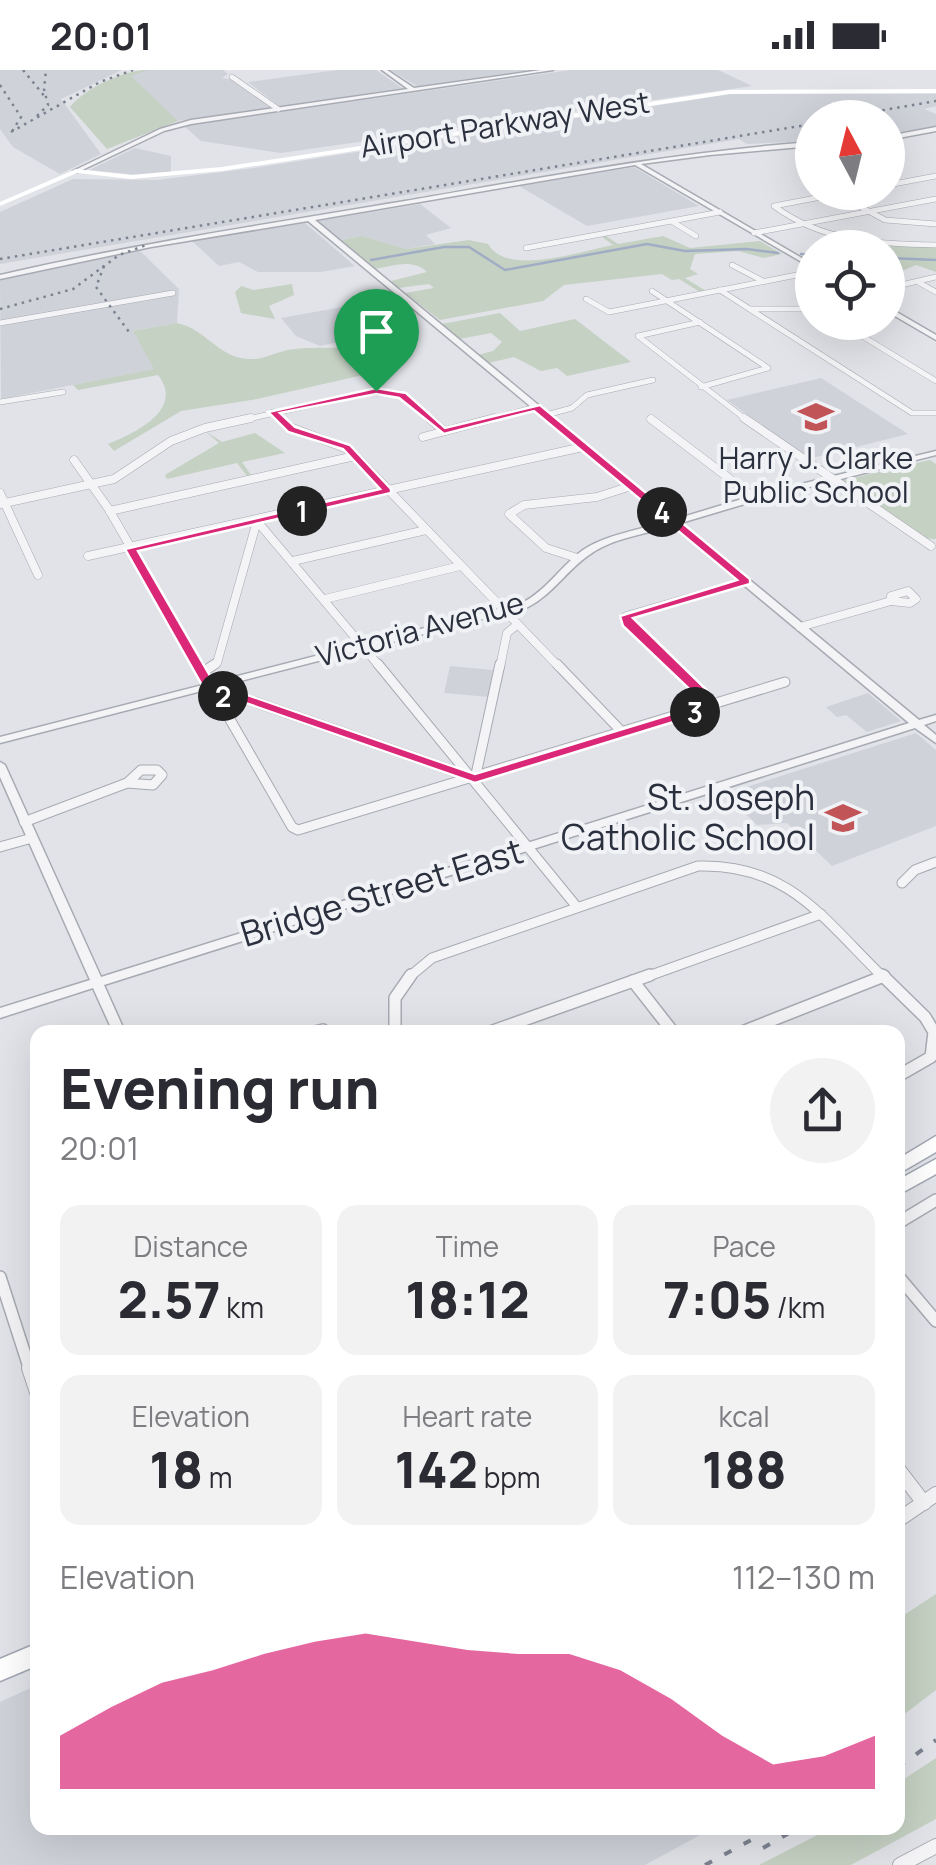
<!DOCTYPE html>
<meta charset="utf-8">
<style>
:root{--surface:#fff;--page:#f2f2f3;--text:#2b2b33;--muted:#7c7c81;--accent:#db2777}
body{margin:0;font-family:Manrope,sans-serif;background:var(--page);color:var(--text);height:100vh;display:flex;flex-direction:column;font-size:38px;white-space:nowrap}
*{box-sizing:border-box;margin:0}
p{font-size:32px;color:var(--muted)}
.icon{flex:none;width:55px;height:55px;fill:none;stroke:currentColor;stroke-width:2;stroke-linecap:round;stroke-linejoin:round}
.map{position:relative;flex:1;overflow:hidden}
.panel{position:absolute;left:30px;top:955px;width:875px;height:810px;display:flex;flex-direction:column;background:var(--surface);border-radius:20px;box-shadow:0 10px 40px #0002}
.panel>*{flex:none}
.needle{width:65px;rotate:353deg}
.tools{position:absolute;left:795px;top:30px;display:grid;gap:20px}
.tools a{display:grid;place-items:center;width:110px;height:110px;border-radius:50%;background:var(--surface);box-shadow:0 10px 40px #0002;font-size:50px}
.pin{position:absolute;display:grid;place-items:center;width:85px;height:85px;color:#fff;margin:-102px -42px;border-radius:50% 50% 50% 0;rotate:-45deg;box-shadow:0 0 10px #0007}
.pin .icon{rotate:45deg}
.km{position:absolute;width:50px;height:50px;margin:-25px;border-radius:50%;background:#222;color:#fff;font-size:28px;line-height:50px;text-align:center}
.round{display:grid;place-items:center;flex:none;width:105px;height:105px;border-radius:52px;background:var(--page)}
.head{display:flex;align-items:center;justify-content:space-between;height:170px;padding:0 30px}
h1{font-size:55px;font-weight:800;line-height:75px}
.metrics{display:grid;grid-template-columns:repeat(3,1fr);gap:15px;height:170px;padding:10px 30px}
.metrics div{display:grid;align-content:center;border-radius:20px;background:var(--page);text-align:center}
.metrics b{font-size:50px;font-weight:800}
.metrics small{font-size:28px;font-weight:400}
.metrics p{font-size:28px}
.chart{height:280px;padding:20px 30px}
.chart p{display:flex;justify-content:space-between}
.chart svg{width:100%;height:180px;margin-top:10px;fill:var(--accent);opacity:.7}
.status{display:flex;justify-content:space-between;align-items:center;height:70px;padding:0 50px;background:var(--surface);direction:ltr}
.status svg{height:28px;fill:currentColor}
.map>svg:first-child{display:block}
.built{fill:#d0d2da}
.green{fill:#c5d1c3}
.lines{fill:none;stroke-linecap:round;stroke-linejoin:round}
.stream{stroke:#a0adc5;stroke-width:2.5}
.minor-far4-casing{stroke:#a7aab2;stroke-width:6}
.minor-far3-casing{stroke:#a7aab2;stroke-width:9}
.minor-far2-casing{stroke:#a7aab2;stroke-width:11}
.minor-far1-casing{stroke:#a7aab2;stroke-width:14}
.minor-casing{stroke:#a7aab2;stroke-width:16}
.tertiary-casing{stroke:#a7aab2;stroke-width:3}
.primary-casing{stroke:#a2a7b3;stroke-width:3}
.minor-far4{stroke:#f4f4f7;stroke-width:5}
.minor-far3{stroke:#f4f4f7;stroke-width:8}
.minor-far2{stroke:#f4f4f7;stroke-width:9}
.minor-far1{stroke:#f4f4f7;stroke-width:11}
.minor{stroke:#f4f4f7;stroke-width:14}
.tertiary{fill:#f4f4f7;fill-rule:evenodd}
.secondary{fill:#fff;fill-rule:evenodd}
.primary{fill:#fff;fill-rule:evenodd}
.rail-far1{stroke:#7c8290;stroke-width:2.5;stroke-dasharray:2.5 5;stroke-linecap:butt}
.rail{stroke:#7c8290;stroke-width:4;stroke-dasharray:8 14;stroke-linecap:butt}
.route{fill:#db2777;stroke:#fff;stroke-width:2.5;fill-rule:evenodd}
.labels{text-anchor:middle;stroke-width:8;stroke-linejoin:round;paint-order:stroke}
.far-street-label{font-size:30px;fill:#2b303e;stroke:#f1f2f6}
.far-poi-label{font-size:30px;fill:#2b303e;stroke:#f1f2f6}
.poi-label{font-size:35px;fill:#2b303e;stroke:#f1f2f6;text-anchor:end}
.street-label{font-size:35px;fill:#2b303e;stroke:#f1f2f6}
</style>
<div class="status"><b>20:01</b><svg viewBox="0 0 49 12"><path d="M0 12V9h3v3zM5 12V6h3v6zM10 12V3h3v9zM15 12V0h3v12zM26 1h20v11H26zM47 4h2v5h-2z"/></svg></div>
<div class="map">
<svg width="936" height="1795" viewBox="0 0 936 1795">
<rect width="100%" height="100%" fill="#e1e3e8"/>
<!-- built -->
<g class="built">
<polygon points="0,0 122,0 61,29 101,84 60,104 13,77 0,59"/>
<polygon points="142,0 223,0 228,4 222,8 235,10 271,38 177,51 127,6"/>
<polygon points="337,0 376,0 402,18 280,37 248,12"/>
<polygon points="390,0 531,0 417,16"/>
<polygon points="570,0 718,0 752,16 281,83 201,71 184,56"/>
<polygon points="731,24 936,24 936,36 924,39 936,44 936,56 888,64 888,48 812,48 812,71 747,74 739,69 0,194 0,142 73,109 157,110 254,98"/>
<polygon points="135,78 171,86 171,103 138,105 89,100"/>
<polygon points="634,97 699,136 587,156 519,116"/>
<polygon points="420,134 451,158 426,165 435,174 406,179 362,166 341,170 317,151"/>
<polygon points="305,153 355,196 321,202 258,202 239,192 219,196 192,171"/>
<polygon points="139,180 179,219 177,253 133,261 155,299 1,329 0,210"/>
<polygon points="387,229 403,243 394,246 407,258 320,276 296,266 281,248"/>
<polygon points="821,308 908,364 808,389 727,330"/>
<polygon points="450,596 493,600 489,627 444,623"/>
<polygon points="868,623 901,651 867,662 846,645 837,647 826,637"/>
<polygon points="916,663 936,680 936,756 832,796 787,753 757,755 744,742 750,739 734,721"/>
<polygon points="37,1615 38,1758 713,1758 645,1795 0,1795 0,1632"/>
</g>
<!-- green -->
<g class="green">
<path d="M148,0l-17,6 47,45 -71,28 -37,-42c15,-19 54,-37 78,-37z"/>
<path d="M362,166l44,13 63,-9 19,4c18,33 94,7 125,1l-11,-8 4,-1 12,8 45,-8 27,12 70,-7 22,13 -18,4 -26,-7 -43,3 -5,15 8,5 -13,4 21,13 -6,1 -21,-13 -7,1 -10,-6 -98,11 -21,16 -103,19 -35,-27 29,-5 -5,-4 -31,4 -7,-7 36,-9c-14,-14 -35,-6 -52,-3l-34,-29z"/>
<polygon points="860,174 936,176 936,202 916,195 902,201 888,201 888,178 860,177"/>
<polygon points="292,214 294,225 269,236 275,249 241,243 235,222 241,216 254,220"/>
<polygon points="500,243 520,261 575,249 631,292 567,306 557,298 541,301 514,287 488,293 478,285 493,281 502,272 491,263 459,269 442,254"/>
<path d="M177,253c30,6 41,36 74,36 12,1 25,-7 37,-9 29,-5 96,-1 124,6l-35,15 7,3 -12,-1 -115,26 -76,12 -67,40 -6,-7c28,-11 77,-35 50,-69l-80,15 -5,-5 81,-16 -21,-38z"/>
<polygon points="205,361 222,372 255,363 285,383 242,392 251,405 247,406 237,393 167,409 165,405 219,373"/>
<polygon points="930,390 936,394 936,469 919,468 840,411"/>
<polygon points="936,1524 936,1620 898,1649 898,1549"/>
<polygon points="936,1688 936,1749 851,1795 759,1795 831,1758 898,1758 898,1713"/>
</g>
<g class="lines">
<!-- stream -->
<g class="stream">
<polyline points="801,184 812,185"/>
<polyline points="888,188 936,190"/>
<polyline points="371,190 444,177 469,177 505,200 647,174 685,181 747,179 778,183"/>
</g>
<defs>
<g id="minor-far4">
<polyline points="232,7 278,39"/>
<polyline points="888,115 936,106"/>
<path d="M847,122l-73,14c49,36 103,38 162,39"/>
<polyline points="839,125 885,150 936,154"/>
<polyline points="673,152 696,166"/>
<polyline points="754,163 936,129"/>
<polyline points="526,178 720,142"/>
<polyline points="732,195 763,211"/>
<polyline points="918,212 936,222"/>
<polyline points="888,218 936,207"/>
<polyline points="720,220 912,343 936,343"/>
<polyline points="652,221 768,298 701,317"/>
<polyline points="586,229 609,242 812,202"/>
<polyline points="750,239 812,239"/>
<polyline points="700,252 638,266 748,351"/>
<polyline points="839,252 936,311"/>
<polyline points="0,253 173,223"/>
<polyline points="0,332 63,322"/>
<polyline points="273,342 281,351"/>
<polyline points="546,345 572,338 587,325 653,310"/>
<polyline points="239,351 370,322 399,323 432,351"/>
<polyline points="485,351 536,337"/>
</g>
<g id="minor-far3">
<polyline points="279,348 290,357 350,380 559,597"/>
<polyline points="429,348 444,361"/>
<polyline points="744,348 931,476"/>
<polyline points="651,349 755,428"/>
<polyline points="423,367 494,348"/>
<polyline points="74,390 108,438 200,597"/>
<polyline points="0,423 38,505"/>
<polyline points="0,434 114,409 171,371 205,358 251,348"/>
<polyline points="110,441 355,386"/>
<polyline points="257,451 380,597"/>
<polyline points="88,486 583,377"/>
<polyline points="577,488 546,478 509,444 524,435 597,427 631,416"/>
<polyline points="293,491 426,460"/>
<polygon points="908,521 916,529 910,533 891,531 891,526"/>
<polyline points="325,529 460,496"/>
<polyline points="800,557 891,531"/>
<polyline points="211,597 217,593 257,451"/>
<polyline points="500,597 507,563 517,555"/>
<polyline points="674,597 627,553 626,546 745,512"/>
</g>
<g id="minor-far2">
<polyline points="198,594 292,757 298,760 785,612"/>
<polyline points="378,594 577,837"/>
<polyline points="557,594 623,663"/>
<polyline points="671,594 715,635"/>
<polyline points="203,602 215,594"/>
<polyline points="215,628 235,625 474,708"/>
<polygon points="141,700 157,700 162,705 153,715 127,713"/>
<polyline points="475,709 500,594"/>
<polyline points="24,752 127,713"/>
<polyline points="0,777 32,768"/>
<polyline points="902,813 915,800 936,792"/>
<path d="M408,908l24,-20 266,-92c91,-3 126,54 186,112"/>
<polyline points="643,908 821,844"/>
<polyline points="880,908 884,906"/>
</g>
<g id="minor-far1">
<polyline points="882,905 925,947 934,962 931,987 898,1006"/>
<polyline points="633,911 673,962"/>
<polyline points="315,962 323,960"/>
<polyline points="395,962 395,928 411,905"/>
<polyline points="490,962 650,905"/>
<polyline points="742,962 884,906"/>
<polyline points="898,1153 936,1130"/>
<polyline points="898,1206 936,1251"/>
<polyline points="0,1207 30,1300"/>
</g>
<g id="minor">
<polyline points="29,1298 38,1325"/>
<polyline points="898,1399 924,1433"/>
<polyline points="898,1450 936,1424"/>
<polyline points="900,1795 936,1776"/>
</g>
<g id="tertiary">
<polygon points="382,0 387,0 414,18 541,0 553,0 191,54 164,61 78,102 73,101 160,59 191,50 408,19"/>
<polygon points="936,57 936,61 888,70 888,66"/>
<path d="M812,72v4l-102,9 -69,9 171,100v4l-177,-103 -320,55 361,299 76,-23 184,-45v4l-178,45 -77,23 238,197 17,-5v6l-12,4 12,10v8l-21,-15 -811,257 21,47h-12l-20,-44 -93,30v-10l90,-28 -90,-203v-15l5,3 96,212 808,-254 -236,-197c-27,8 -61,12 -84,29 -22,15 -36,39 -61,52l-528,136v-6l522,-134c25,-13 39,-37 61,-53 22,-15 59,-21 85,-29l-360,-300 -157,26 -151,32v-4c134,-31 269,-51 405,-74 135,-23 270,-49 407,-59z"/>
<polygon points="888,237 936,265 936,270 888,242"/>
</g>
<g id="primary">
<polygon points="936,1066 936,1082 898,1104 898,1089"/>
<polygon points="936,1089 936,1104 898,1125 898,1110"/>
<polygon points="38,1573 38,1595 0,1611 0,1589"/>
</g>
</defs>
<!-- minor-far4 casing -->
<use href="#minor-far4" class="minor-far4-casing"/>
<!-- minor-far3 casing -->
<use href="#minor-far3" class="minor-far3-casing"/>
<!-- minor-far2 casing -->
<use href="#minor-far2" class="minor-far2-casing"/>
<!-- minor-far1 casing -->
<use href="#minor-far1" class="minor-far1-casing"/>
<!-- minor casing -->
<use href="#minor" class="minor-casing"/>
<!-- tertiary casing -->
<use href="#tertiary" class="tertiary-casing"/>
<!-- primary casing -->
<use href="#primary" class="primary-casing"/>
<!-- minor-far4 -->
<use href="#minor-far4" class="minor-far4"/>
<!-- minor-far3 -->
<use href="#minor-far3" class="minor-far3"/>
<!-- minor-far2 -->
<use href="#minor-far2" class="minor-far2"/>
<!-- minor-far1 -->
<use href="#minor-far1" class="minor-far1"/>
<!-- minor -->
<use href="#minor" class="minor"/>
<!-- tertiary -->
<use href="#tertiary" class="tertiary"/>
<!-- secondary -->
<polygon class="secondary" points="936,19 936,23 729,24 222,101 131,109 77,103 0,136 0,132 76,99 131,105 222,97 729,20"/>
<!-- primary -->
<use href="#primary" class="primary"/>
<!-- rail-far1 -->
<g class="rail-far1">
<polyline points="23,0 46,28"/>
<polyline points="0,15 21,47 11,63"/>
<polyline points="37,46 48,35 44,19 46,0"/>
<polyline points="838,48 936,31"/>
<polyline points="11,62 100,12 133,0"/>
<polyline points="0,189 812,54"/>
<polyline points="104,196 96,217 129,262"/>
<polyline points="0,239 73,219 119,185 149,174"/>
</g>
<!-- rail -->
<g class="rail">
<polyline points="898,1697 936,1670"/>
<polyline points="763,1778 798,1758"/>
<polyline points="705,1795 773,1758"/>
</g>
</g>
<!-- route -->
<path class="route" d="M376,318l30,5 39,35 95,-23 210,174v5l-117,34 86,84v6l-244,75 -241,-84 -23,2 -86,-152 255,-60 -37,-40 -55,-17 -20,-20zM376,324l23,4 45,36 90,-23 203,169 -117,36 3,10 82,78 -230,70 -236,-82 -19,1 -82,-142 253,-58v-4l-41,-44 -55,-18 -15,-14z"/>
<!-- icons -->
<defs>
<symbol id="school-bare" viewBox="-9 -9 18 18"><path d="M0-5L7-2L0 1L-7-2ZM-4 1L0 2.5L4 1V4Q0 6-4 4Z" fill="#c05457" stroke="#f1f2f6" stroke-width="2.5" paint-order="stroke"/></symbol>
</defs>
<g fill-rule="evenodd">
<use href="#school-bare" x="791" y="322" width="50" height="50"/>
<use href="#school-bare" x="818" y="723" width="50" height="50"/>
</g>
<g class="labels">
<!-- far-street labels -->
<g class="far-street-label">
<text transform="translate(505 55) rotate(-9)" y="10">Airport Parkway West</text>
<text transform="translate(420 560) rotate(-15)" y="10">Victoria Avenue</text>
</g>
<!-- far-poi labels -->
<g class="far-poi-label">
<text x="816" y="399">Harry J. Clarke<tspan x="816" dy="34">Public School</tspan></text>
</g>
<!-- poi labels -->
<g class="poi-label">
<text x="815" y="740">St. Joseph<tspan x="815" dy="40">Catholic School</tspan></text>
</g>
<!-- street labels -->
<g class="street-label">
<text transform="translate(382 823) rotate(-17)" y="12">Bridge Street East</text>
</g>
</g>
</svg>
<div class="tools">
<a><svg class="needle" viewBox="-14 -14 28 28"><path d="M0-13l5 13h-10z" fill="#e53935"/><path d="M0 13l5-13h-10z" fill="#7c7c81"/></svg></a>
<a><svg class="icon" aria-label="locate" viewBox="0 0 24 24"><circle cx="12" cy="12" r="6"/><path d="M12 2v4M12 18v4M2 12h4M18 12h4"/></svg></a>
</div>
<div class="pin" style="left:376px;top:321px;background:#1e9e55"><svg class="icon" aria-label="arrive" viewBox="0 0 24 24"><path d="M6 21V4h12l-3 4 3 4H6"/></svg></div>
<b class="km" style="left:302px;top:441px">1</b>
<b class="km" style="left:223px;top:626px">2</b>
<b class="km" style="left:695px;top:642px">3</b>
<b class="km" style="left:662px;top:442px">4</b>
<section class="panel">
<div class="head"><div><h1>Evening run</h1><p>20:01</p></div><a class="round"><svg class="icon" aria-label="share" viewBox="0 0 24 24"><path d="M12 15V3M7 8l5-5 5 5M5 13v7h14v-7"/></svg></a></div>
<div class="metrics">
<div><p>Distance</p><b>2.57<small> km</small></b></div>
<div><p>Time</p><b>18:12</b></div>
<div><p>Pace</p><b>7:05<small> /km</small></b></div>
</div>
<div class="metrics">
<div><p>Elevation</p><b>18<small> m</small></b></div>
<div><p>Heart rate</p><b>142<small> bpm</small></b></div>
<div><p>kcal</p><b>188</b></div>
</div>
<div class="chart"><p><span>Elevation</span>112–130 m</p>
<svg viewBox="0 0 160 44" preserveAspectRatio="none"><path d="M0 44V31L10 24L20 18L30 15L40 11L50 8L60 6L70 8L80 10L90 11L100 11L110 15L120 22L130 31L140 38L150 36L160 31V44z"/></svg>
</div>
</section>
</div>
